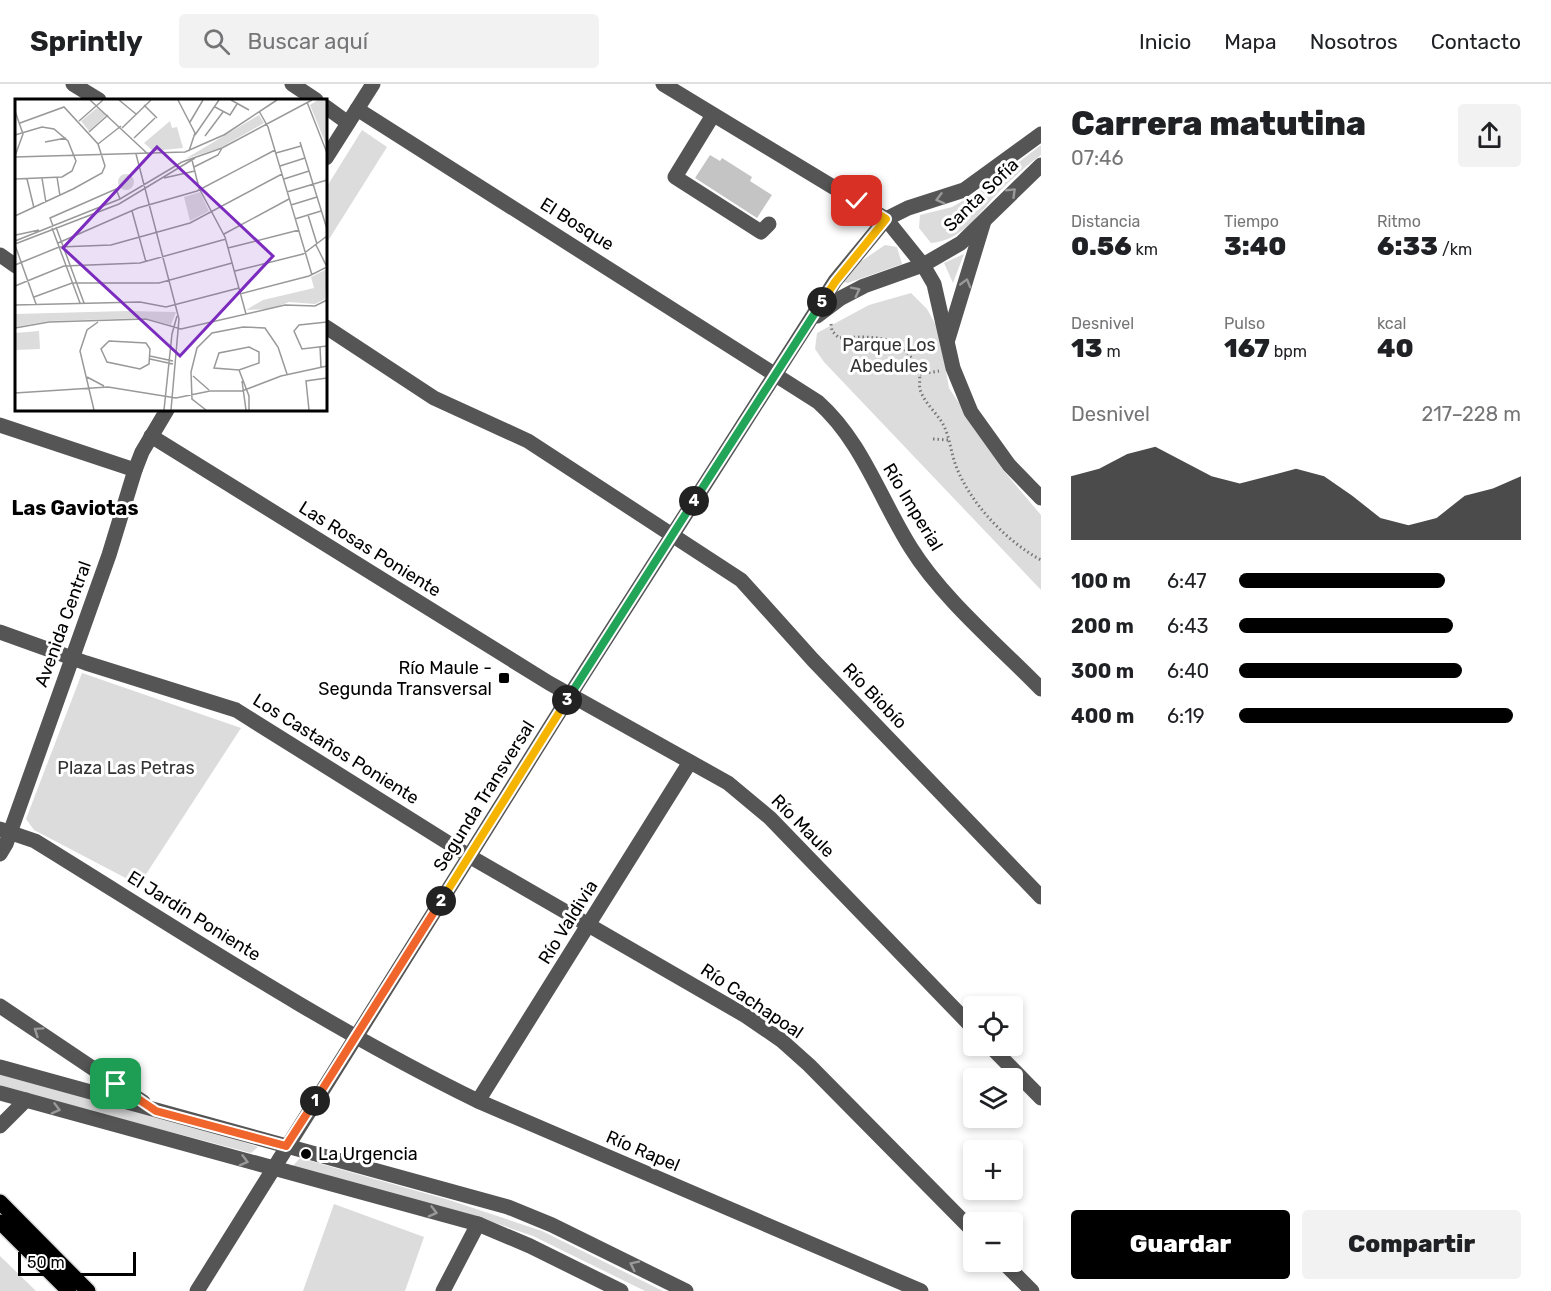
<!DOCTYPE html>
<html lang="es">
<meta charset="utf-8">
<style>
:root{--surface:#fff;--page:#f2f2f2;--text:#202124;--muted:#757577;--line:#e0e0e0;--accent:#000}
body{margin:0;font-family:Rubik,sans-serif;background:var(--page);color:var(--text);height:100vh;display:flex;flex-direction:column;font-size:22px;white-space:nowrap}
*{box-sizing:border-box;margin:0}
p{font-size:20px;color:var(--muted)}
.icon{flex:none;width:33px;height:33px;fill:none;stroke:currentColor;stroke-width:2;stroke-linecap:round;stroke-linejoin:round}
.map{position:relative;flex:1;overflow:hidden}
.details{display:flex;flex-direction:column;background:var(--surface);width:510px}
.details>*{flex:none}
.tools{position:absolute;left:963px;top:912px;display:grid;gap:12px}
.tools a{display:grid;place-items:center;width:60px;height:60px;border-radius:6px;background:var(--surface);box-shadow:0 3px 9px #0003;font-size:30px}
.scale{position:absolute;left:18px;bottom:15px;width:118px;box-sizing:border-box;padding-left:6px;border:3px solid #000;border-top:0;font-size:16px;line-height:21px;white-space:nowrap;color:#000;-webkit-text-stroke:4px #fff;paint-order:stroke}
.pin{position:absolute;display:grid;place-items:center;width:51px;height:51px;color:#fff;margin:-26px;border-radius:12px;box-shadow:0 3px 9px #0006}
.km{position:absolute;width:30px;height:30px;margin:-15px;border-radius:50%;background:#222;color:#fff;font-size:16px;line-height:30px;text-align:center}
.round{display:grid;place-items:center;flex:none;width:63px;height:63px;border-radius:6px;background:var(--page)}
.summary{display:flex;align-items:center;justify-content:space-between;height:102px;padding:0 30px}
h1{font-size:33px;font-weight:800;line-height:45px}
.figures{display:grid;grid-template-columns:repeat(3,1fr);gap:9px;height:102px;padding:6px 30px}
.figures div{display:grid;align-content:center}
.figures b{font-size:26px;font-weight:800}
.figures small{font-size:16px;font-weight:400}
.figures p{font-size:16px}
.chart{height:168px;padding:12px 30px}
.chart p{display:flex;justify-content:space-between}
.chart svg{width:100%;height:108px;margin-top:6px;fill:var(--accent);opacity:.7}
.action{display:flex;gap:12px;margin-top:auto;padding:12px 30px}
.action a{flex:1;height:69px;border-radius:6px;background:var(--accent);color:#fff;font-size:24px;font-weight:800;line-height:69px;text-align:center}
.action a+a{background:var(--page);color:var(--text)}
ul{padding:0 30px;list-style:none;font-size:20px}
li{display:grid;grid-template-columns:96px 72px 1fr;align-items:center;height:45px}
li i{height:15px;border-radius:8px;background:var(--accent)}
header{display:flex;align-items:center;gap:36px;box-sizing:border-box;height:84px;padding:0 30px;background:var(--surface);border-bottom:2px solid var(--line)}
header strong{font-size:28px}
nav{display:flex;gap:33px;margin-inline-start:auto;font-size:21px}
.search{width:420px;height:54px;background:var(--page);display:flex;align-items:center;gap:15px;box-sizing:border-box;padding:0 21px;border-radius:6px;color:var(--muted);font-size:22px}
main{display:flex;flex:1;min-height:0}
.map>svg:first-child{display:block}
.green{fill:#dcdcdc}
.building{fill:#c4c4c4}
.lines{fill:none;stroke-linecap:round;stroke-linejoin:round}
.major-casing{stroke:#dbdbdb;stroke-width:18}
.path{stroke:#777;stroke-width:3;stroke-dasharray:1.5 3;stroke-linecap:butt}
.minor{stroke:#555;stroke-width:15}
.major{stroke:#000;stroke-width:15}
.oneway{stroke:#999}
.split-1-casing{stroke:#fff;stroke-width:12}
.split-2-casing{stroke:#fff;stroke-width:12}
.split-3-casing{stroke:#fff;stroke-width:12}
.split-4-casing{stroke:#fff;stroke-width:12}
.split-5-casing{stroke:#fff;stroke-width:12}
.split-6-casing{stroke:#fff;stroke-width:12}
.split-1{stroke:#f0652b;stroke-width:8}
.split-2{stroke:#f0652b;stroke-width:8}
.split-3{stroke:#f5b400;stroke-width:8}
.split-4{stroke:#22a559;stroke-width:8}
.split-5{stroke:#22a559;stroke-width:8}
.split-6{stroke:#f5b400;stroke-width:8}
.poi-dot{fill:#000;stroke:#fff;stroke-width:2}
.labels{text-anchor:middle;stroke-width:6;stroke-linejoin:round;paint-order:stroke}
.street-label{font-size:18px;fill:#000;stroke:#fff}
.park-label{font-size:18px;fill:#333;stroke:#fff}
.poi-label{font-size:18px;fill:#000;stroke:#fff;text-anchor:end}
.neighbourhood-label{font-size:20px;font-weight:bold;fill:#000;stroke:#fff}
.inset-road{fill:none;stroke:#999;stroke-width:1.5}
.view{fill:#7b2cbf;fill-opacity:0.15;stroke:#7b2cbf;stroke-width:3}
.inset-edge{fill:none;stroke:#000;stroke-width:3}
</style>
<header>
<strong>Sprintly</strong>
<div class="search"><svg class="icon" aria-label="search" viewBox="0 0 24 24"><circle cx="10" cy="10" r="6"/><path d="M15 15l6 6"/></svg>Buscar aquí</div>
<nav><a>Inicio</a><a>Mapa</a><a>Nosotros</a><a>Contacto</a></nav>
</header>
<main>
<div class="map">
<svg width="1041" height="1207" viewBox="0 0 1041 1207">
<rect width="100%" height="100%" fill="#fff"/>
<!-- green -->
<g class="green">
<polygon points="362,46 387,63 326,160 326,104"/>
<path d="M1041,61v10c-15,11 -29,23 -42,37 -21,21 -35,48 -68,51l-12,-15 1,-13 32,-8 33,-19z"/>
<polygon points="885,161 897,163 902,180 848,199 843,198 860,178"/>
<polygon points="964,170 953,199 944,179"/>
<polygon points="911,209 927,225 939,247 949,304 1003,386 1041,431 1041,506 824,278 815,265 817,249 869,221"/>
<polygon points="82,589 241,644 139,801 34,746 26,735"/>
<polygon points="0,989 207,1046 258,1063 251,1069 0,1003"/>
<polygon points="300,1074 449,1116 542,1147 663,1207 645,1207 533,1152 475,1132 291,1084"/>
<polygon points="334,1120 424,1153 405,1207 303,1207"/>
<polygon points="0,1172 36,1207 0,1207"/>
</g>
<!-- building -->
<polygon class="building" points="710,71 720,77 722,74 752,93 750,97 772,111 757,134 695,94"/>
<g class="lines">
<defs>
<g id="major">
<polyline points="0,1118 88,1207"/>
<polyline points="0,1138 69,1207"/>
</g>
</defs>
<!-- major casing -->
<use href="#major" class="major-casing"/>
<!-- path -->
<g class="path">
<path d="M831,240l1,7 7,7c19,-1 41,-3 59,6 9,6 18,19 21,30 2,5 -1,12 2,18 5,13 17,22 23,34 6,13 7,27 12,40 14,37 50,75 85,94"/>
<polyline points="920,290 939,287"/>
<polyline points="933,355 949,356"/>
</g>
<!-- minor -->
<g class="minor">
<polyline points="73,0 99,16"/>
<polyline points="292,0 316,16"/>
<polyline points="663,0 886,135 923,181 934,200 953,284 971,328 1009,381 1041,414"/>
<polyline points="326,23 348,39"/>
<path d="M357,25l461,293c44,39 62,97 93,146 31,50 88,98 130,141"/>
<polyline points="713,31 675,93 761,148 769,140"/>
<polyline points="326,74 373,0"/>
<polyline points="0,171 16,182"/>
<polyline points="817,232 841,214 864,202 923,181 961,159 1041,81"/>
<polyline points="326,243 434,314 528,357 741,496 813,576 1041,813"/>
<polyline points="948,255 984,137"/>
<polyline points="0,341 135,386"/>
<polyline points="151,352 549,599 728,699 770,734 974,945"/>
<polyline points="0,548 86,579 236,626 469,772 746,932 781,956 809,981 974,1148"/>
<path d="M0,745l35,12c146,90 289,185 443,260l443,190"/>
<polyline points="0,770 6,760 109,471 135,386 142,368 167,326"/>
<polyline points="0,922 143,1018"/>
<polyline points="990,962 1041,1014"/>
<polyline points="0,983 508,1123 552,1141 686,1207"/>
<polyline points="0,1009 478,1140 530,1162 621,1207"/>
<polyline points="478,1017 690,678"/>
<polyline points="0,1042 26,1016"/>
<polyline points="1003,1178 1032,1207"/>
<polyline points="197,1207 570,611 835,197 886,135 908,124 964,106 1041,50"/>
<polyline points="443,1207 478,1140"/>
</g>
<!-- major -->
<use href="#major" class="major"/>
</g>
<!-- one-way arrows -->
<defs><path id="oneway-chevron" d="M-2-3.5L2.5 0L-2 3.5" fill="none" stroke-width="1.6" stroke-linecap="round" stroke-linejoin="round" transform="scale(1.5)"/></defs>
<g class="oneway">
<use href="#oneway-chevron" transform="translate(1012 108) rotate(-44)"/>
<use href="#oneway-chevron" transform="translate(940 115) rotate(165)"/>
<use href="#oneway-chevron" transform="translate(966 199) rotate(-74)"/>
<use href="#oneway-chevron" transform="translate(856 207) rotate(-27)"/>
<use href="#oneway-chevron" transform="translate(38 947) rotate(-146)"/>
<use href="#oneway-chevron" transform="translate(56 1025) rotate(15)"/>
<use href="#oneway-chevron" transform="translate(244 1077) rotate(15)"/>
<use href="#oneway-chevron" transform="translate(433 1128) rotate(15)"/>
<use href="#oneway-chevron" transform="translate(634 1181) rotate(-154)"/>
</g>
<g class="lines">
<defs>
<polyline id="split-1" points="116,1000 156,1027 286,1062 315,1017"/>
<polyline id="split-2" points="315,1017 441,817"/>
<polyline id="split-3" points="441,817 567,616"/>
<polyline id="split-4" points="567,616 694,417"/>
<polyline id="split-5" points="694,417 822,218"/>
<polyline id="split-6" points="822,218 835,198 886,135 857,117"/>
</defs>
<!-- split-1 casing -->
<use href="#split-1" class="split-1-casing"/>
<!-- split-2 casing -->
<use href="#split-2" class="split-2-casing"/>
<!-- split-3 casing -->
<use href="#split-3" class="split-3-casing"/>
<!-- split-4 casing -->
<use href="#split-4" class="split-4-casing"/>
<!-- split-5 casing -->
<use href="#split-5" class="split-5-casing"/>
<!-- split-6 casing -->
<use href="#split-6" class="split-6-casing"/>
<!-- split-1 -->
<use href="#split-1" class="split-1"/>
<!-- split-2 -->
<use href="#split-2" class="split-2"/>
<!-- split-3 -->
<use href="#split-3" class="split-3"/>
<!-- split-4 -->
<use href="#split-4" class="split-4"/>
<!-- split-5 -->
<use href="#split-5" class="split-5"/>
<!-- split-6 -->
<use href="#split-6" class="split-6"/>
</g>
<!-- markers -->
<g class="poi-dot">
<rect x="498" y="588" width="12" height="12" rx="3"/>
<circle cx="306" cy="1070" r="6"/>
</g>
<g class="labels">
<!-- street labels -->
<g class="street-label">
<text transform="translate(981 111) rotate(-44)" y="6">Santa Sofía</text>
<text transform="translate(577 140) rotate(32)" y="6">El Bosque</text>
<text transform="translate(913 423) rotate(59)" y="6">Río Imperial</text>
<text transform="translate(370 465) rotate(32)" y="6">Las Rosas Poniente</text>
<text transform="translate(63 540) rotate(-70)" y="6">Avenida Central</text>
<text transform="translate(875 612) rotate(46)" y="6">Río Biobío</text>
<text transform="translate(336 665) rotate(32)" y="6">Los Castaños Poniente</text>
<text transform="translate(484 712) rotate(-58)" y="6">Segunda Transversal</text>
<text transform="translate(803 742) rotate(45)" y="6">Río Maule</text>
<text transform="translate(194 832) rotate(32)" y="6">El Jardín Poniente</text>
<text transform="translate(568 838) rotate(-58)" y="6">Río Valdivia</text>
<text transform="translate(752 917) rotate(34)" y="6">Río Cachapoal</text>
<text transform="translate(643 1067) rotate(23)" y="6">Río Rapel</text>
</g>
<!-- park labels -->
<g class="park-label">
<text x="889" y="267">Parque Los<tspan x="889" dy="21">Abedules</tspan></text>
<text x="126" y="690">Plaza Las Petras</text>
</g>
<!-- poi labels -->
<g class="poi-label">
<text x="492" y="590">Río Maule -<tspan x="492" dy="21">Segunda Transversal</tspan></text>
<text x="318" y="1076" text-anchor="start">La Urgencia</text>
</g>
<!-- neighbourhood labels -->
<g class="neighbourhood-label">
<text x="75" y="431">Las Gaviotas</text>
</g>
</g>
<!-- overview -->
<g transform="translate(15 15)">
<rect width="312" height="312" fill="#fff"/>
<path d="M303,1h9v47l-17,-42zM82,9l9,7 -17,16 -8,-10zM244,16l5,8 -44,25 -35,11zM155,22l2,7 5,-1 6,21 -30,3 -9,-8zM103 83a8 8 0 1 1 16 0a8 8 0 1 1-16 0ZM185,93l9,19 -19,10 -6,-24zM312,170l-2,30 -10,5 -26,-2 -18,7 -25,1 17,-10 51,-12 -3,-11zM112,212l49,1 -5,13 -25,-7 -97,3 -34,6v-13zM24,232l1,18 -25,1v-17z" fill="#dcdcdc"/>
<path class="inset-road" d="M75,1l60,56M104,1l17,14M163,1l17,33 -6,18M216,1l18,10M292,3l20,51M129,6l13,13 -3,-3M200,8l15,8 7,-11M0,12l8,23 -8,22M244,12l9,16 44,148M64,22l24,-21M175,23l13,-22M107,29l29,-28M74,33l19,-17M0,36l27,-8 12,2 14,12 8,20 -4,10 -10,6 -47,2M180,36l24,-35M209,36l53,-35M190,37l18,-24M119,39l21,-20M30,43l21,-4M285,43l27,87M83,45l23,-18M261,54l25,-7M121,55l43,165 -8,91M0,58l170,-5 41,-18M177,61l7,28 26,49 21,77M265,67l25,-8M179,68l24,-12 4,-7M42,78l3,19M27,79l4,25M149,79l31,-7M12,80l7,29M269,80l25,-8M272,93l40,-12M276,106l26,-8M117,112l14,51M293,116l9,29M0,117l58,-27 29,-16 3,-7 -7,-22 -34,-37 -44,16M280,120l26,-8M38,127l-3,-8 66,-29 4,10M41,128l28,76M37,129l28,75M209,135l65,-35M1,136l23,-5M0,142l105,-42 62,-37 40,-14 90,-48M43,144l80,-35 59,-17 78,-41M0,145l104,-40 76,-46M0,146l21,59M213,149l71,-18M0,166l44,-18 52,-2 79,-22 92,-49M220,172l68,-17 24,-18M0,187l49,-20 76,-3 86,-24M225,195l69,-18 18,-9 -11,-22M19,198l38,-14h87l73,-20M0,206l125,-3 26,5 73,-19M312,223l-28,3 -5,6 8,18 25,-3M0,229l34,-6 97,-3 35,10 104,-24 30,1 12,-6M94,242l37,2 4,6 -1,15 -9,5 -33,-7 -6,-13zM234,248l10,5v11l-20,7 -25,-2 5,-15zM305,248l1,20M135,257l23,5M135,260l23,5M224,271l10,26v14M178,277l16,14M72,278l17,9M227,282l4,29M0,294l93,-6 68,11 34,-7h32l39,-15 46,-10M79,311l-14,-59 7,-21 11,-8M149,311l8,-76 5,-18M191,311l-14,-11 -1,-27 6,-24 15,-15 31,-6 22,1 13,19 9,27M294,311l-3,-29 21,-3"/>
<path class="view" d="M142,48l116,109 -93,100 -117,-108z"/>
<rect width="312" height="312" class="inset-edge"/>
</g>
</svg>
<div class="tools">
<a><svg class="icon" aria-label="locate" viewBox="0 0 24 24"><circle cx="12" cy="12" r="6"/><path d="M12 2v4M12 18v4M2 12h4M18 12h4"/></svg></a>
<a><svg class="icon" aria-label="layers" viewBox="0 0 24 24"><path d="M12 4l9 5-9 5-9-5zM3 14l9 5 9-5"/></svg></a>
<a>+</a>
<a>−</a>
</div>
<div class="scale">50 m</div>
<div class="pin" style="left:116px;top:1000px;background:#1e9e55"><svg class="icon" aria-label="arrive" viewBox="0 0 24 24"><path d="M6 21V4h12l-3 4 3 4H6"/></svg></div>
<div class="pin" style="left:857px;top:117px;background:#d93025"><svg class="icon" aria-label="check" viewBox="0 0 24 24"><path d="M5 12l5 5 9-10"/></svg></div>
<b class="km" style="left:315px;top:1017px">1</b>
<b class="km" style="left:441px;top:817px">2</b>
<b class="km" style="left:567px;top:616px">3</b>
<b class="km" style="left:694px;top:417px">4</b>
<b class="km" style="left:822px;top:218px">5</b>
</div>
<section class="details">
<div class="summary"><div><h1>Carrera matutina</h1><p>07:46</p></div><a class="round"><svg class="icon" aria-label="share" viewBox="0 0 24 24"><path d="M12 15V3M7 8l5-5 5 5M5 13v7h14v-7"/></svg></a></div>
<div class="figures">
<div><p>Distancia</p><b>0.56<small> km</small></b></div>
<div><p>Tiempo</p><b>3:40</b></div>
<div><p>Ritmo</p><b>6:33<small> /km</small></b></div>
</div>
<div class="figures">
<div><p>Desnivel</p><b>13<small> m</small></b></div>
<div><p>Pulso</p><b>167<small> bpm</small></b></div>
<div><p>kcal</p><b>40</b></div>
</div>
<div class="chart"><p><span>Desnivel</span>217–228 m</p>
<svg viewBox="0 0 160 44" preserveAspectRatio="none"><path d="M0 44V18L10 15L20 9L30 6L40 12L50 18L60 21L70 18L80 15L90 18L100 26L110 35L120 38L130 35L140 26L150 23L160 18V44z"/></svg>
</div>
<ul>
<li><b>100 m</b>6:47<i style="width:73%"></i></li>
<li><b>200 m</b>6:43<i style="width:76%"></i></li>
<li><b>300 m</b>6:40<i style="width:79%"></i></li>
<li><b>400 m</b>6:19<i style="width:97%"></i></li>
</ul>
<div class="action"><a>Guardar</a><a>Compartir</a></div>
</section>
</main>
